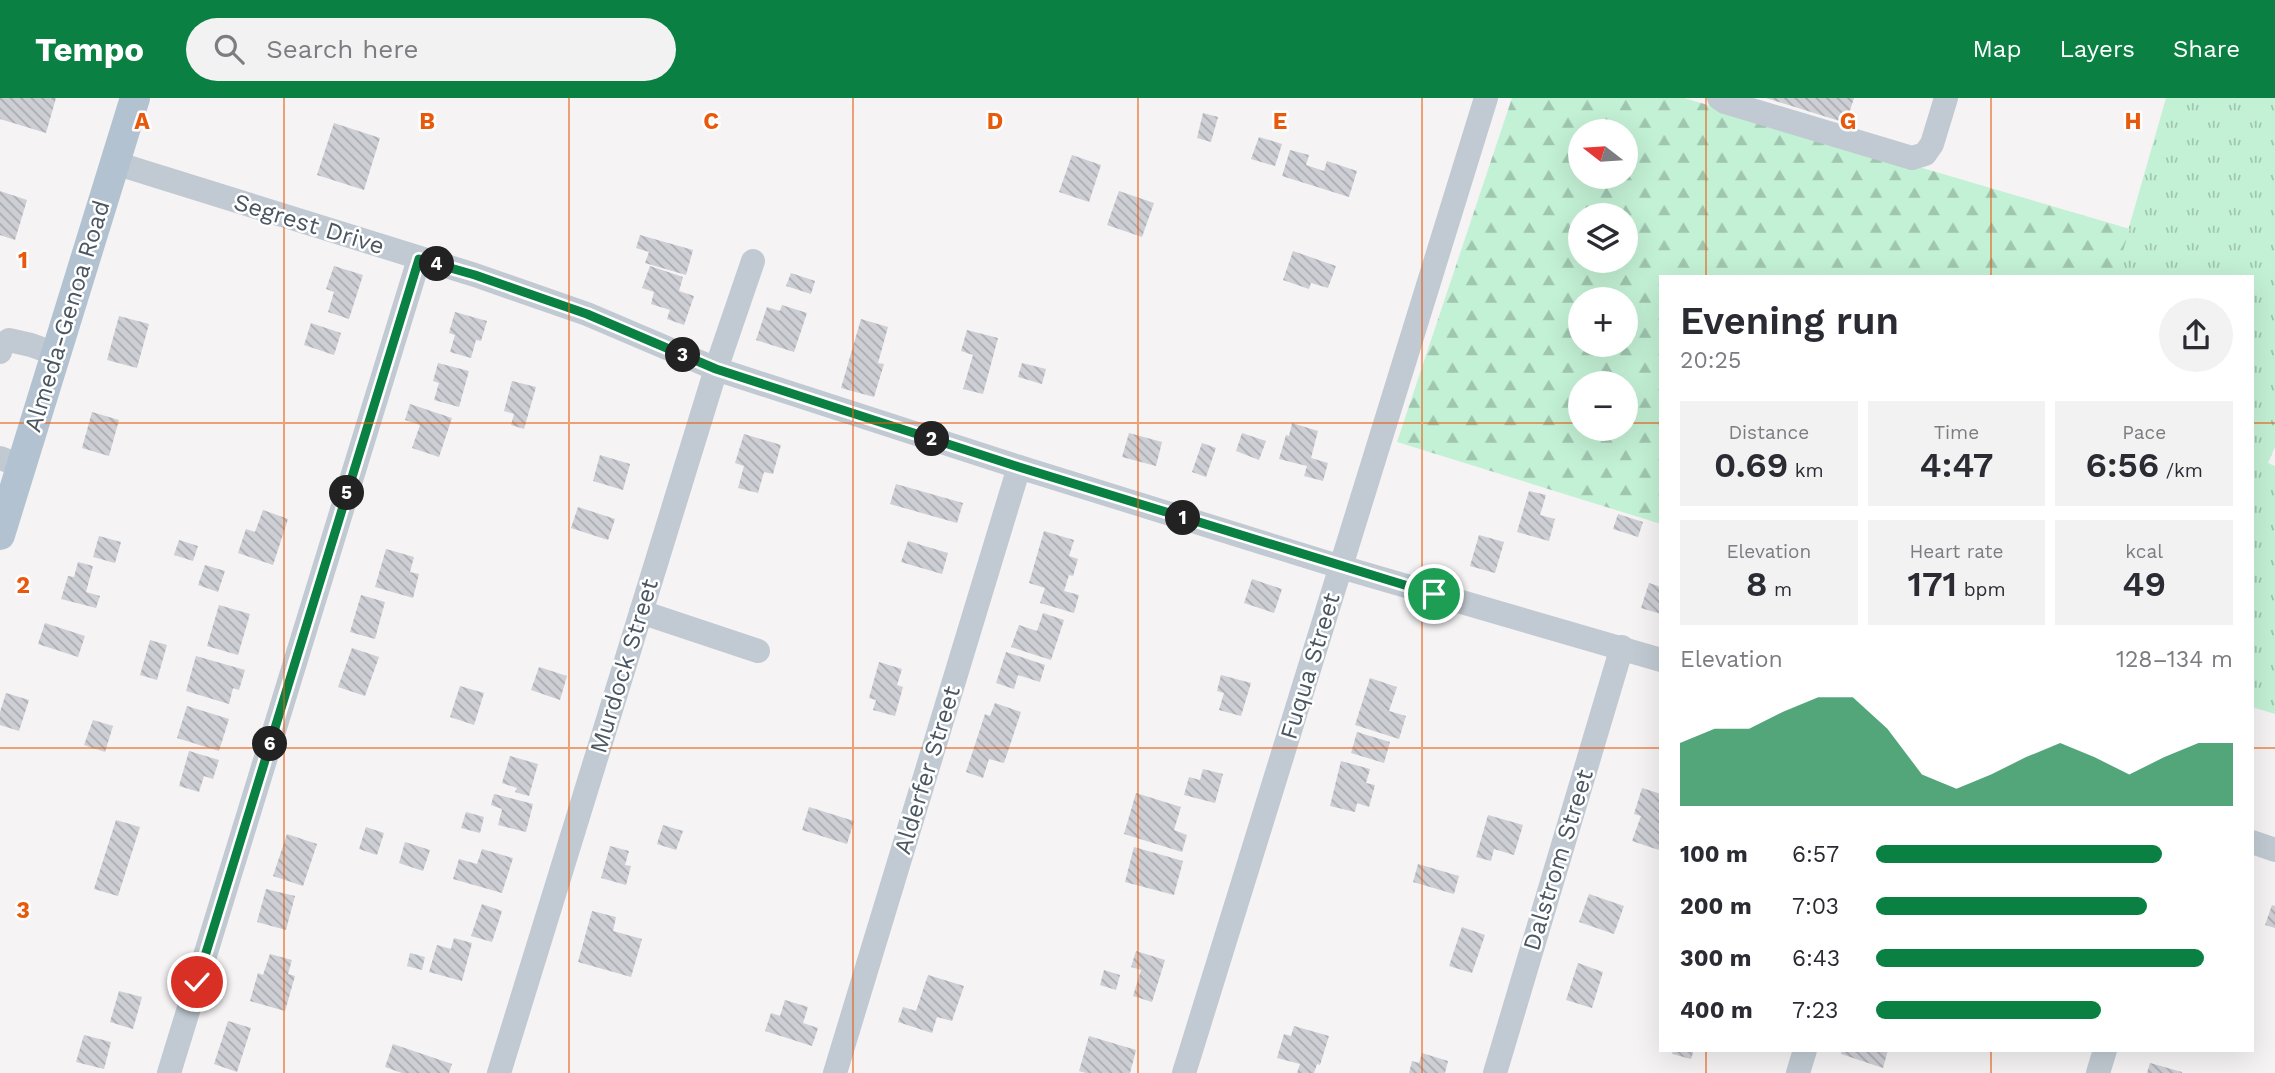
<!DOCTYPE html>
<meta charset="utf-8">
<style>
:root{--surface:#fff;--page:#f2f2f3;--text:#2b2b33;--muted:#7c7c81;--accent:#0b8043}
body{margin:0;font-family:"Work Sans",sans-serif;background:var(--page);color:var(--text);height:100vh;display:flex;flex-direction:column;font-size:26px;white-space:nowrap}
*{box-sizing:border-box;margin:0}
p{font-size:23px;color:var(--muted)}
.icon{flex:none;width:38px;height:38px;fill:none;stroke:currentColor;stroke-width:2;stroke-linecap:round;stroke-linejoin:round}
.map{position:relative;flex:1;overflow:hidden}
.drawer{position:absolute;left:1659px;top:177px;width:595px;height:777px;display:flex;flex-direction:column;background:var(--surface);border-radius:0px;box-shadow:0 7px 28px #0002}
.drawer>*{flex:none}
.needle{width:46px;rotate:287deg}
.controls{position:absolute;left:1568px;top:21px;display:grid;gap:14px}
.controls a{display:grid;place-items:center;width:70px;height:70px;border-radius:50%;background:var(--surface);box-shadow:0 7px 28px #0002;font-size:35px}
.pin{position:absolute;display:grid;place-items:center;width:60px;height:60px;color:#fff;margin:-30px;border:4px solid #fff;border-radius:50%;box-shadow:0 2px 7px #0007}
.km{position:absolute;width:35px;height:35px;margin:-18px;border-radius:50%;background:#222;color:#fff;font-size:19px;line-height:35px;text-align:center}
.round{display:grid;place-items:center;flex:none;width:74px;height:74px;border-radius:37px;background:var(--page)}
.summary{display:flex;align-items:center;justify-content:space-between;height:119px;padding:0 21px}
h1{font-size:38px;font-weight:600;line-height:52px}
.figures{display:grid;grid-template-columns:repeat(3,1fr);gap:10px;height:119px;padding:7px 21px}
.figures div{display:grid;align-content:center;border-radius:0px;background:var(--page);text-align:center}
.figures b{font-size:35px;font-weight:600}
.figures small{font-size:19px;font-weight:400}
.figures p{font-size:19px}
.chart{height:196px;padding:14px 21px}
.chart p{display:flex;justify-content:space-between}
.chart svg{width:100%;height:126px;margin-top:7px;fill:var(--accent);opacity:.7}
ul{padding:0 21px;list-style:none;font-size:23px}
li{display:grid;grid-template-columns:112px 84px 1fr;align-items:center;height:52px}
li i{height:18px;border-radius:9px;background:var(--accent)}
header{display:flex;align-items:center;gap:42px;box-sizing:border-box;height:98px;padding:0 35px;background:var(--accent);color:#fff}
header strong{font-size:33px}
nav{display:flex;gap:38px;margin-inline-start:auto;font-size:24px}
.search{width:490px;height:63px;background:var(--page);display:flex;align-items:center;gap:18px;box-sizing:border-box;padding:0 24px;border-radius:38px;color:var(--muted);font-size:26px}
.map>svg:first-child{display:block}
.grass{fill:url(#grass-tufts)}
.forest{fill:url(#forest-firs);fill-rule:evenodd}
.building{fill:url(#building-back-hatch)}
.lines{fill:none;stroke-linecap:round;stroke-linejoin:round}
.minor{stroke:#c1cad2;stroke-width:24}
.major{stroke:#b3c2d1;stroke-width:30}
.route-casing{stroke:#fff;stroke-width:14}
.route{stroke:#0b8043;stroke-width:9}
.grid{fill:none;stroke:#e8590c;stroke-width:2;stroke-opacity:0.55}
.labels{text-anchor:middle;stroke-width:5;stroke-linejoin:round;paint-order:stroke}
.street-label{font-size:24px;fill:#4a5661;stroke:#fff}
.grid-label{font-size:23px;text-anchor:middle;font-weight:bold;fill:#e8590c;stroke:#fff;stroke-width:5;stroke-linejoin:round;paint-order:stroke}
</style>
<header>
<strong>Tempo</strong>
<div class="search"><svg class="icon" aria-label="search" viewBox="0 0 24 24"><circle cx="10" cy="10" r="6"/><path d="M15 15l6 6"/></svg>Search here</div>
<nav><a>Map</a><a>Layers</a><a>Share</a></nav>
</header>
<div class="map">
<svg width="2275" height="975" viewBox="0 0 2275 975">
<defs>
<pattern id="grass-tufts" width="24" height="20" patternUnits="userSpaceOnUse" patternTransform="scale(1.75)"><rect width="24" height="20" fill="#c3f1d5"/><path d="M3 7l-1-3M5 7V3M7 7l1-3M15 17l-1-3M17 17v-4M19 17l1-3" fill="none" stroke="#a0c6b0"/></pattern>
<pattern id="forest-firs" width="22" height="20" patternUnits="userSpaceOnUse" patternTransform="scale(1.75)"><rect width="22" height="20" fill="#c3f1d5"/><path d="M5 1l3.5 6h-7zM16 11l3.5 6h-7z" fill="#a0c6b0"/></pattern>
<pattern id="building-back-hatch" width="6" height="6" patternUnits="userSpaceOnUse" patternTransform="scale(1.75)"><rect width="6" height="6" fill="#cdcfd5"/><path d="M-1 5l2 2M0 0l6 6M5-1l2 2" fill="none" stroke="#a8abb0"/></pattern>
</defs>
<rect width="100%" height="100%" fill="#f5f3f3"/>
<!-- grass -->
<polygon class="grass" points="2166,0 2275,0 2275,349 2268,365 2275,368 2275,616 2252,609 2252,178 2115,178"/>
<!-- forest -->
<path class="forest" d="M1512,0h172l446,131 -15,47h-454v248l-264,-82zM1580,33h46v46h-46zM1580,117h46v46h-46zM1580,201h46v46h-46zM1580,285h46v46h-46z"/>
<!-- building -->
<g class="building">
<polygon points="0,0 56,0 46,35 0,21"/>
<polygon points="1766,0 1854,0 1846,25"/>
<polygon points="1203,15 1218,19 1211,44 1197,40"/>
<polygon points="334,25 380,40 364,92 317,77"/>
<polygon points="1259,39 1282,46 1275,68 1251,61"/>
<polygon points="1290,52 1309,57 1306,67 1324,73 1327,63 1357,73 1349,99 1282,78"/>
<polygon points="1072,57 1101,67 1089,104 1059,94"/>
<polygon points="0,93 27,102 15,142 0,137"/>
<polygon points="1119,93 1154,105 1142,139 1107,127"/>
<polygon points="640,137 693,152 686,177 645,165 649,154 636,150"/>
<polygon points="1293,153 1336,168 1328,190 1311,185 1309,191 1283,182"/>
<polygon points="334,168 363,177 349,221 328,214 334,194 326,191"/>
<polygon points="650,168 683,179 679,193 694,198 684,227 667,221 670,212 651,206 654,194 642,190"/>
<polygon points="791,175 815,183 811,196 786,188"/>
<polygon points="782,207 807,215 794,254 756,242 767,209 780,213"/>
<polygon points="455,214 487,223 481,243 476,242 471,260 450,254 455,237 449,235"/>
<polygon points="119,218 149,226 137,270 107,262"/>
<polygon points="861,221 888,229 878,265 884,266 874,299 841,290"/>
<polygon points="311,225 341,235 334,257 304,247"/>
<polygon points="967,232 998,240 983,296 963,291 973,257 961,253"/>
<polygon points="438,265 469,273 459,309 434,302 439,285 433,283"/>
<polygon points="1022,265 1046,271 1042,286 1018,279"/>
<polygon points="512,283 536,289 524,331 511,327 514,316 504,313"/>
<polygon points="410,306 452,320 439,359 412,350 420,327 405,322"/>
<polygon points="92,314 119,322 109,358 82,350"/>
<polygon points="1292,325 1318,333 1311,360 1328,365 1323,383 1304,378 1307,368 1279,361 1286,337 1289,338"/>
<polygon points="1129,335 1162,344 1156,368 1122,359"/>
<polygon points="1242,335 1266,343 1259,362 1236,353"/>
<polygon points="744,336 781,347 773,376 764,374 758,395 738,390 744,368 735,365"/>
<polygon points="1202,345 1216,350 1206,379 1192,374"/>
<polygon points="600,357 630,366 623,392 593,383"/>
<polygon points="896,386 963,405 957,425 890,406"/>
<polygon points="1529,393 1546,397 1540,417 1555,421 1549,443 1517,434"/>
<polygon points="578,409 615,421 608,442 571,430"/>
<polygon points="263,412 288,421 273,467 238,455 246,431 255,434"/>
<polygon points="1618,416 1643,424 1638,439 1613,431"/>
<polygon points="1044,433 1074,442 1069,458 1078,461 1073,478 1069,477 1064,493 1079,497 1074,515 1040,505 1045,490 1029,485"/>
<polygon points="1479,437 1504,444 1495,475 1470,468"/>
<polygon points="99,438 121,444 115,465 93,459"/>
<polygon points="179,442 198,448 193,463 174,457"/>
<polygon points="908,443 948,455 942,476 901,464"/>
<polygon points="386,451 414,459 410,474 419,476 413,500 375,489"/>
<polygon points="78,464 93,468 86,494 100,498 96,510 61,501 68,478 74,479"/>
<polygon points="205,467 225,473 218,494 198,487"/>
<polygon points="1252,481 1282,491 1274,515 1244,505"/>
<polygon points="1649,485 1661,489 1661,516 1641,510"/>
<polygon points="361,497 385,504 375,541 350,534"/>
<polygon points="219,507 250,516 238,557 207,548"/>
<polygon points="1043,515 1064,522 1051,562 1011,549 1019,527 1037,533"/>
<polygon points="45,525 85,538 78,559 38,546"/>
<polygon points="150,542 167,547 157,582 140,577"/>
<polygon points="352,550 379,559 365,598 338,589"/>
<polygon points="1006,554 1045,567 1040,584 1018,577 1014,591 996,585"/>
<polygon points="196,558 245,572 239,592 233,590 229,606 186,593"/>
<polygon points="879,564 902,571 897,587 903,589 895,618 873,612 876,602 869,600"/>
<polygon points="539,569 567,578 560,602 531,592"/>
<polygon points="1221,577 1251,585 1241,618 1219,612 1224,595 1217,593"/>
<polygon points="1370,580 1397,589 1389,613 1406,618 1399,641 1355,627"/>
<polygon points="460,588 484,595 474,627 450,619"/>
<polygon points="6,595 29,602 19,633 0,627 0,614"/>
<polygon points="995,605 1021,614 1004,665 989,661 983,680 966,674 985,616 990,618"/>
<polygon points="187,608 229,621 219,653 177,640"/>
<polygon points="93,622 113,628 105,654 84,647"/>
<polygon points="1357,634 1390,644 1384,665 1351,655"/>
<polygon points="189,653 219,662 213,681 204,678 199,694 179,688"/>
<polygon points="510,658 538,666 529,698 515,694 517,690 502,685"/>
<polygon points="1341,663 1370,671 1366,685 1375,687 1369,709 1357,705 1355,714 1330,708"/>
<polygon points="1203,671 1223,676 1215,705 1184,697 1189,679 1200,682"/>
<polygon points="1642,690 1661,696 1659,752 1632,743 1641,718 1634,716"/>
<polygon points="1136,695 1181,709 1174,732 1187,737 1182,754 1124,736"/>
<polygon points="494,696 533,706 526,734 498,727 502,711 491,707"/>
<polygon points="809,709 854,723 847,746 802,732"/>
<polygon points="466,714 484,719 480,735 461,730"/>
<polygon points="1488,717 1523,727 1514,757 1494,751 1491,763 1476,759"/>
<polygon points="116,722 140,729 118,798 94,791"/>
<polygon points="663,727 683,733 676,752 657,746"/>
<polygon points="366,729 384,735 377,757 359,751"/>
<polygon points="287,736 317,746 303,788 273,778"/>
<polygon points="405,744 430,752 423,773 399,765"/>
<polygon points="610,748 629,753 625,767 631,768 626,787 601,780"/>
<polygon points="1134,749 1183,763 1174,797 1125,784"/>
<polygon points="482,751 513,760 502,795 453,781 459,761 477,766"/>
<polygon points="1418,766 1459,778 1454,796 1413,784"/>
<polygon points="266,791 295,798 286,832 257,824"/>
<polygon points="1589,796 1624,808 1614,836 1579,824"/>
<polygon points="482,806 502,813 492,844 471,838"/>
<polygon points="2272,807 2275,808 2275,830 2265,827"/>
<polygon points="592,813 616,819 613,833 642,841 631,879 578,864"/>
<polygon points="1462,829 1485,837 1472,875 1449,868"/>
<polygon points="454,840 472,845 462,883 429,874 437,847 451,851"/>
<polygon points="1136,853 1165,862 1152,904 1133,898 1141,872 1131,869"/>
<polygon points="410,855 425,859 422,872 407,868"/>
<polygon points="270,856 292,862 288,876 295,878 285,913 250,903 258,875 263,877"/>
<polygon points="1578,865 1603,874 1592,910 1566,902"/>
<polygon points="1104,872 1120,877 1116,892 1100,887"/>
<polygon points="928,877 964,888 952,923 937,919 932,935 898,924 903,909 916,913"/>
<polygon points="119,893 142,899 133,931 110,924"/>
<polygon points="785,902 808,909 803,925 818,930 812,948 765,933 771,915 780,918"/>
<polygon points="228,923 251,930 237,974 214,966"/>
<polygon points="1294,928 1329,938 1320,967 1317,966 1314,975 1297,975 1300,966 1277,960 1284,936 1291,938"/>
<polygon points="84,937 111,944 104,971 76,964"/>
<polygon points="1089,938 1136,952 1130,975 1086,975 1079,973"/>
<polygon points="393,946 452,966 449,975 402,975 385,969"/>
<polygon points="1673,952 1694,952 1691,961 1672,956"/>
<polygon points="1842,952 1888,952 1883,970 1841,956"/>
<polygon points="1422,955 1448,963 1445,975 1409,975 1412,963 1419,965"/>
<polygon points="2150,965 2182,974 2182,975 2147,975"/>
</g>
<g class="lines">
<!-- minor -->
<g class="minor">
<polyline points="1719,0 1725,4 1912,60 1925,56 1932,46 1946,0"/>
<polyline points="115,65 475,177 587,216 716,271 1019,369 1341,469 1661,562"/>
<polyline points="0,254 2,247 9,242 31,247 56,256"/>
<polyline points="0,360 22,368"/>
<polyline points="641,514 758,553"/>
<polyline points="2252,744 2275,752"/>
<polyline points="169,975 419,161"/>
<polyline points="499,975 716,271 753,163"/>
<polyline points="835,975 1019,369"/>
<polyline points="1184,975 1486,0"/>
<polyline points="1495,975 1622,549"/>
<polyline points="1798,975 1805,952"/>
<polyline points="2098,975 2105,952"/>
</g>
<!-- major -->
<polyline class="major" points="0,437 135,0"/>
</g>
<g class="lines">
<defs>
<polyline id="route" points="197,884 419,161 475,177 587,216 716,271 1019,369 1434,496"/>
</defs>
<!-- route casing -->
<use href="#route" class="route-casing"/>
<!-- route -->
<use href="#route" class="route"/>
</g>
<!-- grid -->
<path class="grid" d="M284,0v975M569,0v975M853,0v975M1138,0v975M1422,0v975M1706,0v178M1991,0v178M0,325h1580M1626,325h35M2252,325h23M0,650h1661M2252,650h23M1706,952v23M1991,952v23"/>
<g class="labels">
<!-- street labels -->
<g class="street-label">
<text transform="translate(309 126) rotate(17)" y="8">Segrest Drive</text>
<text transform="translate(67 218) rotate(-73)" y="8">Almeda-Genoa Road</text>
<text transform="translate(624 568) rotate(-73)" y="8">Murdock Street</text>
<text transform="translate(1310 568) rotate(-73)" y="8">Fuqua Street</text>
<text transform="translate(927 672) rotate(-73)" y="8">Alderfer Street</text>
<text transform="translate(1558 762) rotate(-73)" y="8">Dalstrom Street</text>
</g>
</g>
<g class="grid-label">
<text x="142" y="31">A</text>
<text x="427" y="31">B</text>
<text x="711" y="31">C</text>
<text x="995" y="31">D</text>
<text x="1280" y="31">E</text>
<text x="1848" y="31">G</text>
<text x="2133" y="31">H</text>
<text x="23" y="170">1</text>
<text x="23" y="495">2</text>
<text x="23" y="820">3</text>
</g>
</svg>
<div class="controls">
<a><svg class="needle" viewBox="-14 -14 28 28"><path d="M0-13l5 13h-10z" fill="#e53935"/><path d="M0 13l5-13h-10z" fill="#7c7c81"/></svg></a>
<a><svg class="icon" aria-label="layers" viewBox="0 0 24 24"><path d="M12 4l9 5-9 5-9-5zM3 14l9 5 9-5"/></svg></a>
<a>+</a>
<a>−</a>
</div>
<div class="pin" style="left:1434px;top:496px;background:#1e9e55"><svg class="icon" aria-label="arrive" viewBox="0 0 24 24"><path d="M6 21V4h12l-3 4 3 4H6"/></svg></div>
<div class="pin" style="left:197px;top:884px;background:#d93025"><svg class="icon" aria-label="check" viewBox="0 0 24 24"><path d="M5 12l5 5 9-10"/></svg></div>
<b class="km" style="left:1183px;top:420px">1</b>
<b class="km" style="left:932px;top:341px">2</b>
<b class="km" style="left:683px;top:257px">3</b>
<b class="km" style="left:437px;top:166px">4</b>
<b class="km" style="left:347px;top:395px">5</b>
<b class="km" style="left:270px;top:646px">6</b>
<section class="drawer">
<div class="summary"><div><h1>Evening run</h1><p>20:25</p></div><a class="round"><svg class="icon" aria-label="share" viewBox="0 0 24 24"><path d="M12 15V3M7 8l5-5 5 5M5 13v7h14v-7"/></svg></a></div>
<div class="figures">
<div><p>Distance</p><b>0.69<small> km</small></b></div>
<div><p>Time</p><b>4:47</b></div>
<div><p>Pace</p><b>6:56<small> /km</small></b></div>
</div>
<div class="figures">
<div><p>Elevation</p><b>8<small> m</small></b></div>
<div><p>Heart rate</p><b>171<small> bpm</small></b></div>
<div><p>kcal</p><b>49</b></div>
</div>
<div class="chart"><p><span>Elevation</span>128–134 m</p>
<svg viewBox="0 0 160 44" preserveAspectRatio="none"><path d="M0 44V22L10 17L20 17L30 11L40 6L50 6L60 17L70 33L80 38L90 33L100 27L110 22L120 27L130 33L140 27L150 22L160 22V44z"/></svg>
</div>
<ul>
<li><b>100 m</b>6:57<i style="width:80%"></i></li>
<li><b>200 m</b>7:03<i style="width:76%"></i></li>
<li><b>300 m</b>6:43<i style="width:92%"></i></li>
<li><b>400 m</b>7:23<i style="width:63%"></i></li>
</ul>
</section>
</div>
